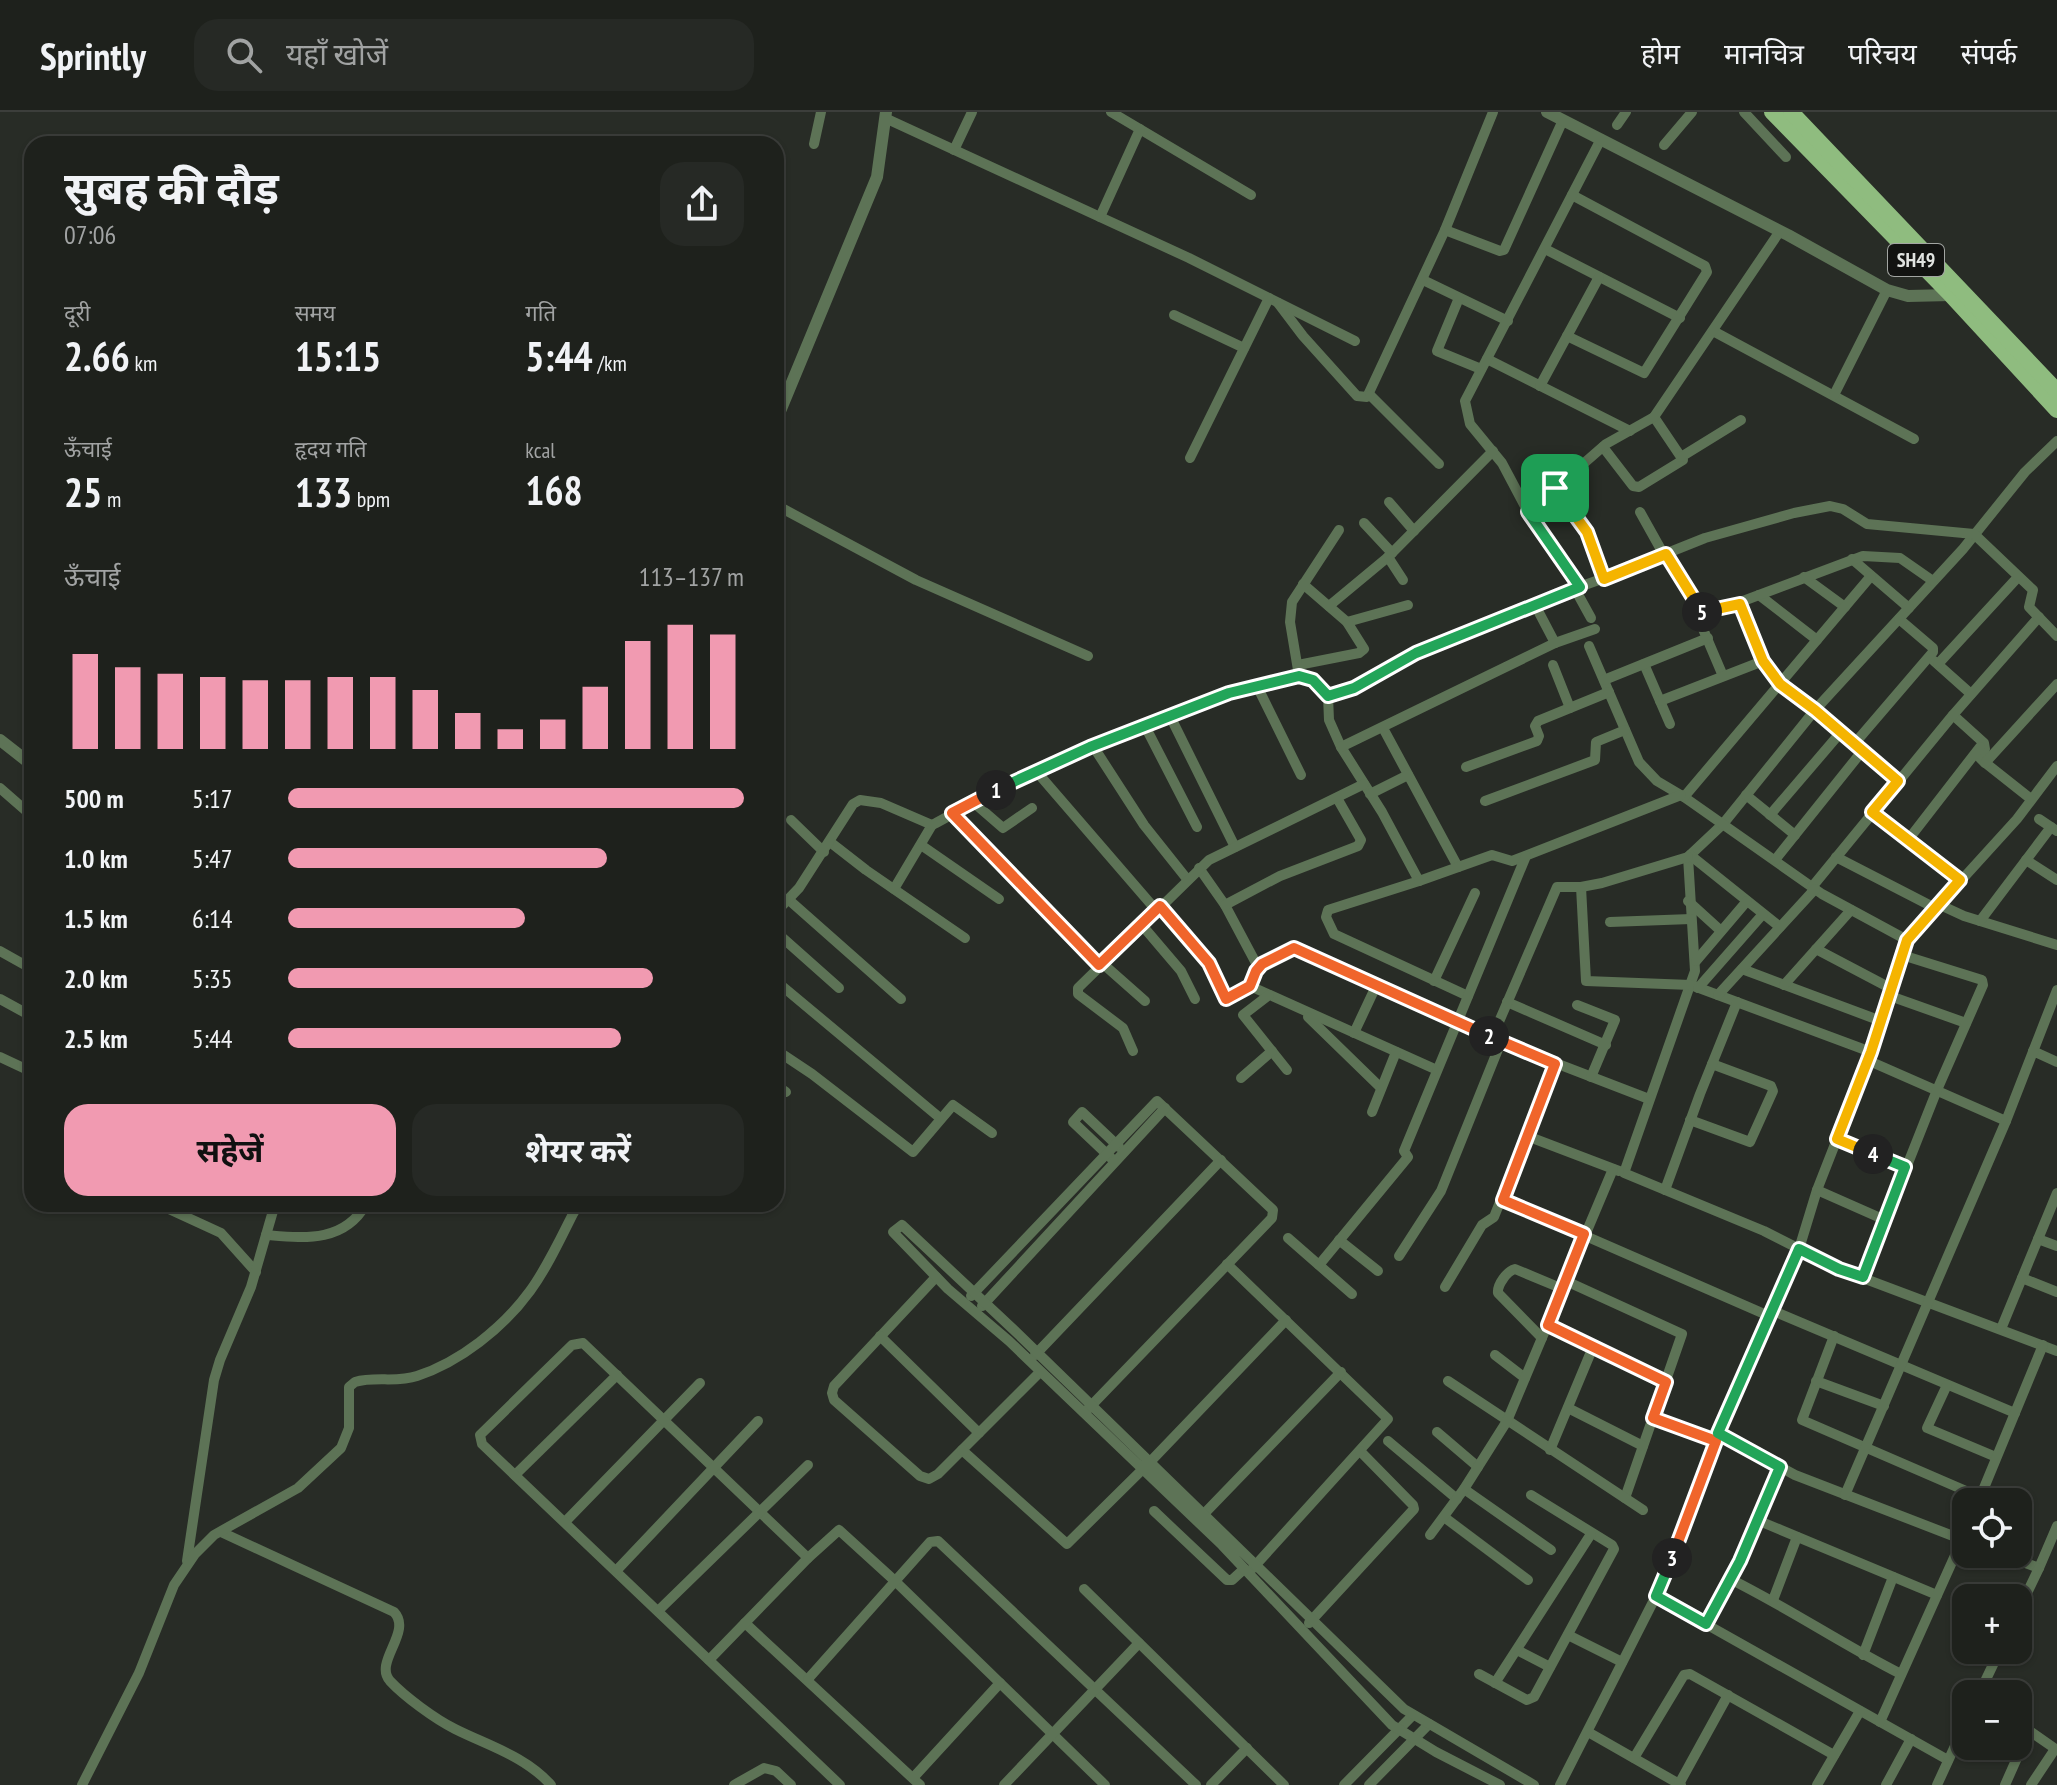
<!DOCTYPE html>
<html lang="hi">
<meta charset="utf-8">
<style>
:root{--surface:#1e211c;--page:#262925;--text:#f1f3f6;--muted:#a1a3a3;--line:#3c3e3b;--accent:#f19ab1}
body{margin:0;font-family:"PT Sans Narrow","Noto Sans Devanagari",sans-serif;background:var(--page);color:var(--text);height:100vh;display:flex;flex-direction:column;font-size:30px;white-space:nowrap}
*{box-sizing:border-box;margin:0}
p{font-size:26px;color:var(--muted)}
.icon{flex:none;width:44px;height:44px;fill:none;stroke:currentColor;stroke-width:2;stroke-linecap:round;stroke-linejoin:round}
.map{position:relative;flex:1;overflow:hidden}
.panel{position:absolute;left:24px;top:24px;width:760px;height:1076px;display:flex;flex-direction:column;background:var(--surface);border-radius:24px;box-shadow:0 2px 6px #0004,0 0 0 2px var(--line)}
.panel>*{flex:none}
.tools{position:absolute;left:1952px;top:1376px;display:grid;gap:16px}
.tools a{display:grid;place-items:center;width:80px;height:80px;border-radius:16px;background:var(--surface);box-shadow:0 2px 6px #0004,0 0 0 2px var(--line);font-size:40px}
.pin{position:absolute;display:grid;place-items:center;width:68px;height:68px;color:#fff;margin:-34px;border-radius:16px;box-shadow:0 4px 12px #0006}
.km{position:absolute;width:40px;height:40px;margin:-20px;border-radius:50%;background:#222;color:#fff;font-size:22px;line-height:40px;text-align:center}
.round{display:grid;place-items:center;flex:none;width:84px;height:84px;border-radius:24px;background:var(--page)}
.head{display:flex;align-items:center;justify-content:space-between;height:136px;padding:0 40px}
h1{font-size:44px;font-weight:700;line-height:60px}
.metrics{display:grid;grid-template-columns:repeat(3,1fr);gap:12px;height:136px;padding:8px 40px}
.metrics div{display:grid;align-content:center}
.metrics b{font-size:40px;font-weight:700}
.metrics small{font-size:22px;font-weight:400}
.metrics p{font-size:22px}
.chart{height:224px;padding:16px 40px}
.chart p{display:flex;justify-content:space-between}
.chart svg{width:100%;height:144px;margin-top:8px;stroke:var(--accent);stroke-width:6}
.button{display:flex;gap:16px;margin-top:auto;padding:16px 40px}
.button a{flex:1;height:92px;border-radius:24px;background:var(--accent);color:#111;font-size:32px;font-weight:700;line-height:92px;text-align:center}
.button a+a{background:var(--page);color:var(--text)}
ul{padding:0 40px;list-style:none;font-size:26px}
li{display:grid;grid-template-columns:128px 96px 1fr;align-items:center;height:60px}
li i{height:20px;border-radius:10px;background:var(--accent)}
header{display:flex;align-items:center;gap:48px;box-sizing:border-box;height:112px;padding:0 40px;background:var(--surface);border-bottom:2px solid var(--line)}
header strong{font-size:38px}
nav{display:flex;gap:44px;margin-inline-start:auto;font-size:28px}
.search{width:560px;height:72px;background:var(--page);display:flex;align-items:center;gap:20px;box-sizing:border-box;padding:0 28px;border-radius:24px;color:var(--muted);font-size:30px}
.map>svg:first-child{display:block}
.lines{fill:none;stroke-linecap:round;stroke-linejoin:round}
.minor{stroke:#5d7356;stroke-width:10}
.tertiary{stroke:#5d7356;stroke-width:12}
.primary{stroke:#8fbc7f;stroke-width:16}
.split-1-casing{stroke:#fff;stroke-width:16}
.split-2-casing{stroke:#fff;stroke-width:16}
.split-3-casing{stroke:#fff;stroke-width:16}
.split-4-casing{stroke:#fff;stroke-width:16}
.split-5-casing{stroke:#fff;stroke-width:16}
.split-6-casing{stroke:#fff;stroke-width:16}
.split-1{stroke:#22a559;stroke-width:10}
.split-2{stroke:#f0652b;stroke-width:10}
.split-3{stroke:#f0652b;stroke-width:10}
.split-4{stroke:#22a559;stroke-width:10}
.split-5{stroke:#f5b400;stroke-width:10}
.split-6{stroke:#f5b400;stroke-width:10}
.labels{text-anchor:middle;stroke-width:6;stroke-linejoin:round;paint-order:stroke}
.shield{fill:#121311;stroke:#a2a5a2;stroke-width:2}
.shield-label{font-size:20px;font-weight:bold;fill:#e0e3e0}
</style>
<header>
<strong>Sprintly</strong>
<div class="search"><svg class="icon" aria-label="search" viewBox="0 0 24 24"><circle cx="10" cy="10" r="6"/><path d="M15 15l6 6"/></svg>यहाँ खोजें</div>
<nav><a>होम</a><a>मानचित्र</a><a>परिचय</a><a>संपर्क</a></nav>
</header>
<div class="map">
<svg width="2057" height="1673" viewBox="0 0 2057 1673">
<rect width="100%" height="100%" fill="#282c26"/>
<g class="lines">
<!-- minor -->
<g class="minor">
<polyline points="1111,0 1251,83"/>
<polyline points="1744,0 1786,45"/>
<polyline points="885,6 1189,146 1355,229"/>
<polyline points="1617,13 1626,0"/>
<polyline points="814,32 821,0"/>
<polyline points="1664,33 1692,0"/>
<polyline points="954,38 972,0"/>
<polyline points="1100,105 1140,17"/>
<polyline points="1445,118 1500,139 1504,138 1563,8"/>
<polyline points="1545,137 1680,206"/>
<polyline points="1423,168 1508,209"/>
<polyline points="1459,186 1437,239 1481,257"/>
<polyline points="1278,191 1303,224 1357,284 1367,285 1445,118 1493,0"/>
<polyline points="1174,203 1244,236"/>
<polyline points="1713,219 1914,327"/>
<polyline points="1567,224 1644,261 1707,160 1705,154 1572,83"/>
<polyline points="1487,247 1630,319"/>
<polyline points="1540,274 1599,165"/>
<polyline points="1370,283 1439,352"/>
<polyline points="1834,283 1887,178"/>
<polyline points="2057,329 2025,360 1963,437 1815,598 1723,712 1688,745 1695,859 1624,1061 1764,1119 1839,1157 2057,1239"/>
<polyline points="1603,335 1633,374 1639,375 1683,348 1654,305"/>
<polyline points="1681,345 1741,308"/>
<polyline points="1190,346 1269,186"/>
<polyline points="1555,376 1587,420 1604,467"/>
<polyline points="1389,390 1414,419"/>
<polyline points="776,393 916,468 1088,544"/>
<polyline points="1528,400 1502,351 1470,312 1465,289 1601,27"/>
<polyline points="1640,400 1664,443"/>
<polyline points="1364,411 1392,441"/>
<polyline points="1666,442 1701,500 1700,510 1723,564"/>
<polyline points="1388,445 1403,468"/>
<polyline points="1852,447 1909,496"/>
<polyline points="1804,465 1845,495"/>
<polyline points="1580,475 1528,400 1606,332 1654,305 1780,119"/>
<polyline points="1575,477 1591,506"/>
<polyline points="1759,483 1817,528"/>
<polyline points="1534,491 1555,531"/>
<polyline points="1329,494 1388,445 1493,339"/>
<polyline points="1701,500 1740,492"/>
<polyline points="1347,510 1408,493"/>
<polyline points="1589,534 1639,650 1657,669 1684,685 1822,782 1907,828 2017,707 2057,654"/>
<polyline points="1934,549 1971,582"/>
<polyline points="1644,552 1670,612"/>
<polyline points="1938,552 2018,465"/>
<polyline points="1298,553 1359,541 1364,537 1347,510 1303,472"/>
<polyline points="1553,553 1570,596"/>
<polyline points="1299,564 1290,510 1292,490 1339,418"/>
<polyline points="1604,568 1708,526"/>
<polyline points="1257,574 1301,663"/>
<polyline points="1328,584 1329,608 1341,635 1382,700 1419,769 1328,798 1326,805 1334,822 1468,884"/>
<polyline points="1660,589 1763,549"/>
<polyline points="1953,603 1984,631 1985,637 1980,646 1983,649 2031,687"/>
<polyline points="1170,604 1235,735"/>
<polyline points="1145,614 1197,715"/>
<polyline points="1383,616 1458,755"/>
<polyline points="1855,631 1933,540 1933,536 1899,507"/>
<polyline points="1093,634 1144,713 1187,767"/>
<polyline points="1341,635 1555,531 1595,517"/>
<polyline points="1985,651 2057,572"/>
<polyline points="1466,655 1537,629 1539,624 1535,614 1538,609 1609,580"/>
<polyline points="1036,659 1156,798"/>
<polyline points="1898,669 1815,598 1780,572 1763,549 1740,492 1743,489 1863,444 1900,446 1933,469"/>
<polyline points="0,676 32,704"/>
<polyline points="1370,682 1408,663"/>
<polyline points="1746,683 1795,723"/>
<polyline points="1684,685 1871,464"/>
<polyline points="1485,689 1595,648 1596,630 1625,618"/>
<polyline points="973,690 1003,716 1032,696"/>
<polyline points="1872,700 1960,768"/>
<polyline points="952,701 1099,853"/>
<polyline points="1770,703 1841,620"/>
<polyline points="2039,707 2057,719"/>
<polyline points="791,708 824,740"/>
<polyline points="1908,728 1980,635"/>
<polyline points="830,730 866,758 965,826"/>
<polyline points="921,733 999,787"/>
<polyline points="1690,743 1780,815"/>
<polyline points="1836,745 1935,796"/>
<polyline points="1775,748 1863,638"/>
<polyline points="2026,748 2057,768"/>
<polyline points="1199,756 1225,793 1258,855"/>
<polyline points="1419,769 1492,743 1512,749 1681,683"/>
<polyline points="1581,775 1586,869 1691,873 1871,940"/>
<polyline points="1812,775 1953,603 2039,505"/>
<polyline points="894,777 932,713"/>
<polyline points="789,788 901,887"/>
<polyline points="1688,789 1721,819"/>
<polyline points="1938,792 1964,804 2057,833"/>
<polyline points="1225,793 1280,764 1358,734 1361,728 1337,686"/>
<polyline points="1160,794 1209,851 1226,887 1250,874 1256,859 1262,852 1294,836 1501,930 1649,987"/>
<polyline points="776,800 799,776 853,692 860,688 881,691 932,713 936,711 1006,673 1090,635 1229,581 1299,564 1313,568 1328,584 1354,576 1397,549 1534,491 1610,464 1705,426 1794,401 1830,394 1843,397 1867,412 1974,422 2033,478 2029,495 2057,524"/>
<polyline points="1980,809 2051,715"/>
<polyline points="1610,810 1691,807"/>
<polyline points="1141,812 1181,859 1195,887"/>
<polyline points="776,820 839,876"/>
<polyline points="1907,828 1871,940 1817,1078 1799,1137 1718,1321 1795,1363 1966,1429"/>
<polyline points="1816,837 1892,877"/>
<polyline points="0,839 32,857"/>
<polyline points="1696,849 1747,789"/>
<polyline points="1102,851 1145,889"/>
<polyline points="1742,857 1881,909"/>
<polyline points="776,869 940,1006"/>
<polyline points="1434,869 1475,781"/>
<polyline points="1784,873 1851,798"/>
<polyline points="1250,874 1437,958"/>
<polyline points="1698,876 1763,802"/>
<polyline points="1269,883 1243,903 1287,958"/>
<polyline points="1718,883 1815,777"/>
<polyline points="1890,884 1966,911"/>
<polyline points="0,887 31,904"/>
<polyline points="1507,890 1606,933"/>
<polyline points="1577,893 1615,908 1591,965"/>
<polyline points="1308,905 1381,976"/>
<polyline points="1354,921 1377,872"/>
<polyline points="1492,926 1557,775 1581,775 1602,771 1688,745"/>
<polyline points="776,938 812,962 913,1040 953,993 992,1021"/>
<polyline points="1133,939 1123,916 1078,882 1078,876 1209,748 1364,672"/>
<polyline points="2033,939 2057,950"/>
<polyline points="0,945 32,960"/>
<polyline points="1867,948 2006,1009"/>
<polyline points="1241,966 1272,939"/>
<polyline points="776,973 786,980"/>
<polyline points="1372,1000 1396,940"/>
<polyline points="1690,1008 1750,1030 1773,979 1771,974 1712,952"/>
<polyline points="1527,1024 1619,1059"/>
<polyline points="1837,1027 1905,1055"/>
<polyline points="1111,1046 1073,1010 1082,1000 1119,1035"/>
<polyline points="1665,1078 1700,982 1737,890"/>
<polyline points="1817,1078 1885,1108"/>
<polyline points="1503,1088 1769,1204"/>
<polyline points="158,1092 221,1121 256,1160"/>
<polyline points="558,1092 574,1100"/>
<path d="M266,1123c38,3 78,8 100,-31"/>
<polyline points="1288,1126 1352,1182"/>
<polyline points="2038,1127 2057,1134"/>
<polyline points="1339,1128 1378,1159"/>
<polyline points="1399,1144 1441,1079 1501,930"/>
<polyline points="1227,1152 1388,1307 1252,1457"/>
<polyline points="1319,1153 1408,1045 1404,1039 1526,744"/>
<polyline points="936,1165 834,1274 832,1281 834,1288 920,1364 929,1367 938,1362 1039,1261"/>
<polyline points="1863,1165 1937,978 1983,873 1982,868 1902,843"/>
<polyline points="2022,1166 2057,1180"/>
<polyline points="1566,1169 1682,1222 1625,1386"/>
<polyline points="1445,1175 1482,1113 1494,1105 1555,952"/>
<polyline points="971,1184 1157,989 1273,1098 1272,1106 1088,1297"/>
<polyline points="982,1194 1165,996"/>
<polyline points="1771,1198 2015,1301"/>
<polyline points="1548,1213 1666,1270"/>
<polyline points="2001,1217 2057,1081"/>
<polyline points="880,1224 979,1321"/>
<polyline points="1834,1224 1802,1308 1980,1385"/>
<path d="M1542,1226l-44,-45c-1,-8 9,-22 17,-24l48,20"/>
<polyline points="1035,1243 1221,1048"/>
<polyline points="1495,1243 1525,1266"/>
<polyline points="1448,1269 1643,1398"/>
<polyline points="1816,1269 1884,1294"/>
<polyline points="1947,1273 1927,1316 1996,1345"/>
<polyline points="1568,1296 1643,1334"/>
<polyline points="1653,1306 1716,1329"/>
<polyline points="1437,1320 1478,1355"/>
<polyline points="1388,1329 1457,1387"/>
<polyline points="962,1338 1067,1432 1150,1350 1286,1208"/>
<polyline points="1550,1338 1593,1235"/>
<polyline points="515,1363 617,1263"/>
<polyline points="1464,1377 1551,1438"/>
<polyline points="1845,1383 2006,1009 2057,878"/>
<polyline points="1979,1388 2043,1233"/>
<polyline points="1154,1399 1227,1468 1232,1468 1244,1457"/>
<polyline points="1201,1405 1341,1260"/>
<polyline points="1444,1405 1528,1468"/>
<polyline points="1757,1408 1937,1483"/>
<polyline points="565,1410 700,1271"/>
<path d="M221,1420l173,80c19,20 -21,50 -4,69 15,16 45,38 65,48 34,17 70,27 96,56"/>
<polyline points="1430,1423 1464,1377 1507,1309 1613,1057"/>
<polyline points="2001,1442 2039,1456 2057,1414"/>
<polyline points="808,1446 583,1231 572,1233 480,1323 482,1332 840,1673"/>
<polyline points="187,1449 214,1268 220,1248 251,1175 275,1092"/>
<polyline points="616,1459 758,1309"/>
<path d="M1730,1467c59,29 113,66 171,95"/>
<polyline points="1084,1477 1284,1673"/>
<polyline points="1656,1484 1948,1648"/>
<polyline points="1773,1488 1797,1425"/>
<polyline points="658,1499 808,1353"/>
<polyline points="2018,1500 2039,1456"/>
<polyline points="745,1511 920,1673"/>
<polyline points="1309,1511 1414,1397 1413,1393 1360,1339"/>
<polyline points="1706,1512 1740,1449 1780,1355"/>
<polyline points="1568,1523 1622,1550"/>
<polyline points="1517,1538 1550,1555"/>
<polyline points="1863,1543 1893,1465"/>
<polyline points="709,1548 808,1446 839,1418 895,1469 1105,1673"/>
<polyline points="1479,1562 1527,1588 1534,1585 1614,1437 1612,1433 1531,1383"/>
<polyline points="808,1567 930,1430 938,1429 1196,1673"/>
<polyline points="1495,1571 1591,1422"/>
<polyline points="1979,1582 2000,1538"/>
<polyline points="1880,1610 1966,1419"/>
<polyline points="2018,1611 2057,1638"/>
<polyline points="1588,1620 1681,1673"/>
<polyline points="1634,1646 1684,1563 1690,1562 1834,1643"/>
<polyline points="913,1666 1000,1571"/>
<polyline points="1679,1672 1728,1583"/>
<path d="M82,1673l57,-112 35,-88 21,-31 19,-19 84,-47 43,-40 8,-20v-41l6,-5c20,-6 42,1 62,-6 43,-14 86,-48 113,-85 19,-26 33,-58 48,-87"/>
<polyline points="734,1673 764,1656 776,1659 791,1673"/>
<polyline points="1004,1673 1139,1531"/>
<polyline points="1211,1673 1247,1636"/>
<polyline points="1344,1673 1413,1603"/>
<polyline points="1369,1673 1429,1612"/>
<polyline points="1500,1673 1436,1640 1392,1613 1222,1433 1009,1229 948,1177 893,1120 902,1113 1014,1218 1404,1597 1534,1673"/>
<polyline points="1560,1673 1656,1484 1689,1404 1718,1321"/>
<polyline points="1817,1673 1860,1599"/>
<polyline points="1886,1673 1911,1627"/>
<polyline points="1937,1673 1966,1610"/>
<polyline points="2005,1673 2029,1619"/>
<polyline points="2031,1673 2055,1637"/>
</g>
<!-- tertiary -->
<g class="tertiary">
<polyline points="1547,0 1788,123 1887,178 1908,184 1951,183"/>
<polyline points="776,309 877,65 886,0"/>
<polyline points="0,628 32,653"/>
</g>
<!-- primary -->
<g class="primary">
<polyline points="1772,0 1951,183 2057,298"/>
<polyline points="1791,0 2057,279"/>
</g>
</g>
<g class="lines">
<defs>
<polyline id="split-1" points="996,678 1090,635 1229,581 1299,564 1313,568 1328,584 1354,576 1416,541 1580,475 1528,400 1555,376"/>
<polyline id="split-2" points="996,678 952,701 1099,853 1160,794 1209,851 1226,887 1250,874 1256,859 1262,852 1294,836 1489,924"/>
<polyline id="split-3" points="1489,924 1555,952 1503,1088 1584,1122 1548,1213 1666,1270 1653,1306 1716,1329 1672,1446"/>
<polyline id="split-4" points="1672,1446 1656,1484 1706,1512 1740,1449 1780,1355 1718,1321 1799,1137 1839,1157 1863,1165 1905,1055 1873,1042"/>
<polyline id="split-5" points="1702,500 1740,492 1763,549 1780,572 1815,598 1898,669 1872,700 1960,768 1907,828 1871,940 1837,1027 1873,1042"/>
<polyline id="split-6" points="1555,376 1587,420 1604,467 1666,442 1702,500"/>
</defs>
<!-- split-1 casing -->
<use href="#split-1" class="split-1-casing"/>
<!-- split-2 casing -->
<use href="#split-2" class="split-2-casing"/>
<!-- split-3 casing -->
<use href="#split-3" class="split-3-casing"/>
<!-- split-4 casing -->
<use href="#split-4" class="split-4-casing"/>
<!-- split-5 casing -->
<use href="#split-5" class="split-5-casing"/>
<!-- split-6 casing -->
<use href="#split-6" class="split-6-casing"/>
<!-- split-1 -->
<use href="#split-1" class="split-1"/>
<!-- split-2 -->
<use href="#split-2" class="split-2"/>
<!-- split-3 -->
<use href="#split-3" class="split-3"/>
<!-- split-4 -->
<use href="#split-4" class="split-4"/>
<!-- split-5 -->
<use href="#split-5" class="split-5"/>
<!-- split-6 -->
<use href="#split-6" class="split-6"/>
</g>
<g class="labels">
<!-- shield labels -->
<rect class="shield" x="1888" y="132" width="56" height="32" rx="6"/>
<g class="shield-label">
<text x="1916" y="155">SH49</text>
</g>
</g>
</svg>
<div class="tools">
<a><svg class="icon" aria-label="locate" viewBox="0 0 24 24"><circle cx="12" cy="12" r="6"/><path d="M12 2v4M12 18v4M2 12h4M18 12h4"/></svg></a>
<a>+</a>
<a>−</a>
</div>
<div class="pin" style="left:1555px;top:376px;background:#1e9e55"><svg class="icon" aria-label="arrive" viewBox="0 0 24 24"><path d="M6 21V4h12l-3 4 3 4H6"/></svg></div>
<b class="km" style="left:996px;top:678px">1</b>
<b class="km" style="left:1489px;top:924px">2</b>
<b class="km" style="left:1672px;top:1446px">3</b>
<b class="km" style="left:1873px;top:1042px">4</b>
<b class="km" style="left:1702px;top:500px">5</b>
<section class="panel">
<div class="head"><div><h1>सुबह की दौड़</h1><p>07:06</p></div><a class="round"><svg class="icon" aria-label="share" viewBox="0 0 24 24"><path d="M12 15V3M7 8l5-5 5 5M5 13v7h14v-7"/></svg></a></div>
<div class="metrics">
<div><p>दूरी</p><b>2.66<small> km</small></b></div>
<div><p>समय</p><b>15:15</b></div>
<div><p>गति</p><b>5:44<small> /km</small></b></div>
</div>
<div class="metrics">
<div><p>ऊँचाई</p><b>25<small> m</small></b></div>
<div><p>हृदय गति</p><b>133<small> bpm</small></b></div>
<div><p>kcal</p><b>168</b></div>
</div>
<div class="chart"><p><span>ऊँचाई</span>113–137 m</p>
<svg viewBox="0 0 160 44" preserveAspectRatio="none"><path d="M5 44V15M15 44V19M25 44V21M35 44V22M45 44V23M55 44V23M65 44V22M75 44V22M85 44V26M95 44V33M105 44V38M115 44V35M125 44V25M135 44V11M145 44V6M155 44V9"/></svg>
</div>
<ul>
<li><b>500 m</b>5:17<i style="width:100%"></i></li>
<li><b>1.0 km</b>5:47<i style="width:70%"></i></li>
<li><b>1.5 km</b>6:14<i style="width:52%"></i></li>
<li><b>2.0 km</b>5:35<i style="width:80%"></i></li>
<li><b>2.5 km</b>5:44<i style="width:73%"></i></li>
</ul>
<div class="button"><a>सहेजें</a><a>शेयर करें</a></div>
</section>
</div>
